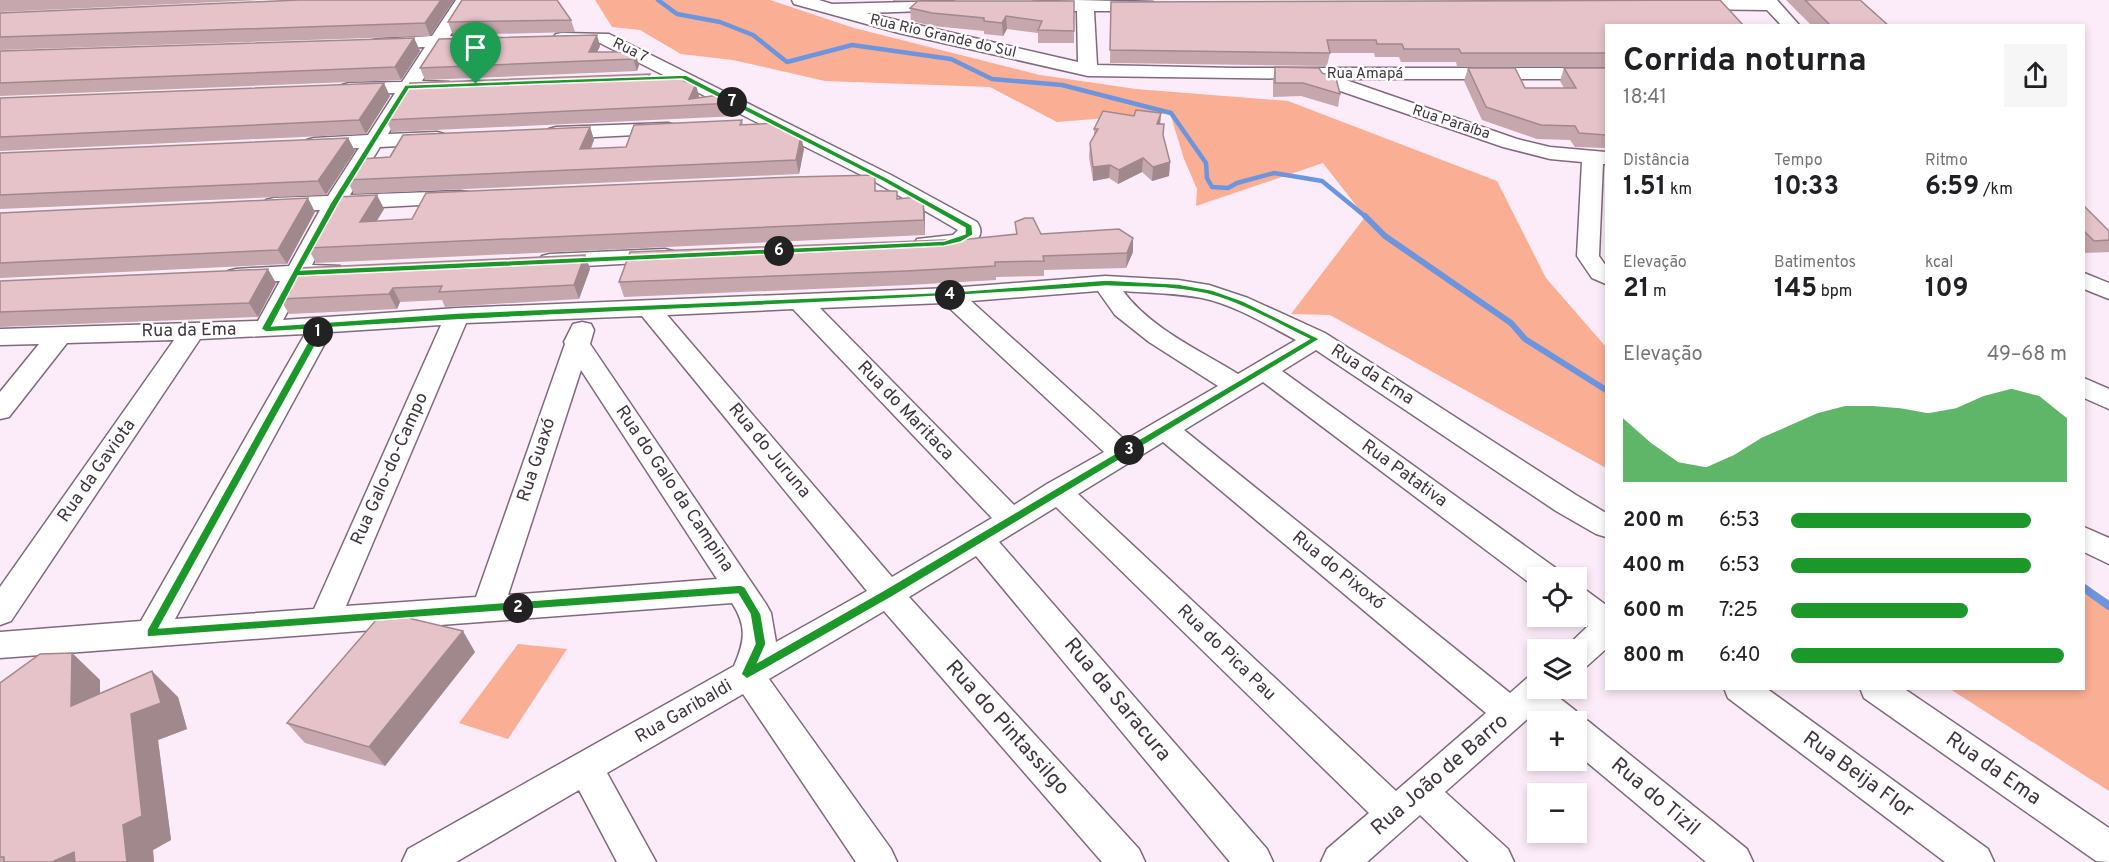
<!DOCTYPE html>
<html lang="pt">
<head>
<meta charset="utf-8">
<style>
	body { margin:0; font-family:Overpass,sans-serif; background:#f6f6f6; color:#202124; height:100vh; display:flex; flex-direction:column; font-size:22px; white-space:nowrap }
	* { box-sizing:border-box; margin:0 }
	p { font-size:20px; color:#757577 }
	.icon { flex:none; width:33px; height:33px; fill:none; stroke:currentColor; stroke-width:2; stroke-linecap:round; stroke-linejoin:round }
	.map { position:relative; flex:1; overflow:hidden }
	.side { position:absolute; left:1605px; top:24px; width:480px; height:666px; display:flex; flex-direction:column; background:#fff; border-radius:0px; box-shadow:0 3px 9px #0003 }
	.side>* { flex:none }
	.controls { position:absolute; left:1527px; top:567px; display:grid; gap:12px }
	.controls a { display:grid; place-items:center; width:60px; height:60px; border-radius:0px; background:#fff; box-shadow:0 3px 9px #0003; font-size:30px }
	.pin { position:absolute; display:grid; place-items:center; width:51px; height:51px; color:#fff; margin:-62px -26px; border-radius:50% 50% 50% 0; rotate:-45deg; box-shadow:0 0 6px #0007 }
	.pin .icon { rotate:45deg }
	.km { position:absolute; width:30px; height:30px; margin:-15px; border-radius:50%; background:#222; color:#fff; font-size:16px; line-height:30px; text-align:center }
	.round { display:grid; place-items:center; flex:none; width:63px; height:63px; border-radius:0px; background:#f6f6f6 }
	.overview { display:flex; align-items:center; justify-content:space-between; height:102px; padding:0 18px }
	h1 { font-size:33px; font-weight:700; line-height:45px }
	.metrics { display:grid; grid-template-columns:repeat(3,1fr); gap:9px; height:102px; padding:6px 18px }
	.metrics div { display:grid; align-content:center }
	.metrics b { font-size:26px; font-weight:700 }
	.metrics small { font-size:16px; font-weight:400 }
	.metrics p { font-size:16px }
	.chart { height:168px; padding:12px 18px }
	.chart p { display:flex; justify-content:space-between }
	.chart svg { width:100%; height:108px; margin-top:6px; fill:#1c9729; opacity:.7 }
	ul { padding:0 18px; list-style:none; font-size:20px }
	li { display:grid; grid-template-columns:96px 72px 1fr; align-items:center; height:45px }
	li i { height:15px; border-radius:8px; background:#1c9729 }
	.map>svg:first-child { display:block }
	.green { fill:#faae93 }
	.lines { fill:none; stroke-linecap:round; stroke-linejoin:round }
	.stream-far2 { stroke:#6c95df; stroke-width:4.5 }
	.stream-far1 { stroke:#6c95df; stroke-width:6 }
	.stream { stroke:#6c95df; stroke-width:8 }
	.minor-casing { stroke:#80697d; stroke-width:3 }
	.minor { fill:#fff; fill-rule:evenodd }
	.wall { fill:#c6a7ad }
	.shaded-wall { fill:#a1888d }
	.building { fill:#e6c2c9; stroke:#a1888d; stroke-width:1.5 }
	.route { fill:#1c9729; stroke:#fff; stroke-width:1.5; fill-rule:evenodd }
	.labels { text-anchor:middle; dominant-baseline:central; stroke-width:5; stroke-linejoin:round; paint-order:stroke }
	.far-street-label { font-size:15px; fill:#40353e; stroke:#fff }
	.street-label { font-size:18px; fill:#40353e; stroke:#fff }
	.near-street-label { font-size:21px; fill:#40353e; stroke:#fff }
</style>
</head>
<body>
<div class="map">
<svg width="2109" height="862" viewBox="0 0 2109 862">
	<rect width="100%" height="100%" fill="#fcecf9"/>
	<g class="green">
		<polygon points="595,0 770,0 854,28 1040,75 1136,89 1288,101 1497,181 1546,278 1606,347 1606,468 1330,315 1291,314 1365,217 1323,163 1196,206 1197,189 1184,159 1170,113 1057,122 990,87 825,81 733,60 681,54 640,30 612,27"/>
		<polygon points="2084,584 2109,600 2109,791 1950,689 2084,688"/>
		<polygon points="518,644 567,649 508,739 459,723"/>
	</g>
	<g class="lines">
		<polyline class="stream-far2" points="658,0 677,14 720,22 753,35 787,62 852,45 951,59 992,79 1062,85 1171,113 1206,163 1207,178 1212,187 1228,188 1237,183 1274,173 1322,181 1366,217"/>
		<polyline class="stream-far1" points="1365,216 1385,236 1511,323 1525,339 1606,390"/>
		<polyline class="stream" points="2084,588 2109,606"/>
		<g class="minor-casing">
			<g id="minor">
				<path d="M456,0H472L450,36H478L481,40L478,44L443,47L422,81L449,82L451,86L449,90L414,93L388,134L437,132L444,134L447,138L444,142L437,144L380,147L350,195L460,191L468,192L471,197L468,202L460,203L342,209L312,265L340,266L344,271L340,276L305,280L283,320L457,308L950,288L1105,276L1178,280L1209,285L1248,298L1325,333L1576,495L1606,513V537L1596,534L1556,511L1316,350L1282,371L1557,569L1561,578H1538V587H1535L1263,382L1184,430L1510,693L1527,678L1538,674V688H1555L1553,693L1576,711L1579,718L1588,721L1747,849L1753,862H1706L1576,753V722H1539L1532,715L1445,792L1508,849L1514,862H1469L1420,815L1367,862H1321L1327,849L1369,813L1056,507L999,542L1267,849L1273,862H1230L976,556L909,597L1139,849L1145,862H1102L884,611L769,679L891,849L897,862H856L743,694L607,773L656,862H617L579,790L456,862H402L408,849L734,666C745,641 747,626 732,603L0,658V632L141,621L305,334L200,339L11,621L0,625V587L174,340L67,343L9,417L0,419V392L39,344L0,345V329L258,321L280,281L236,283L228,281L224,276L228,271L236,269L289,266L320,210L274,212L266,210L263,205L266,200L274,198L328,196L359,148L314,150L307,148L304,144L307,140L314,138L368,135L395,93L349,95L342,93L339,89L342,85L349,83L402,82L425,47L379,49L373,48L370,44L373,40L379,39L432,36ZM1098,291L1115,315L1149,342L1218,386L1125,440L971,301ZM1123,291C1149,293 1176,293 1202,298C1235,305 1267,325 1296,340L1238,374C1199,350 1150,328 1123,291ZM944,303L1104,452L1047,484L1014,505L820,308ZM793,309L992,518L892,577L667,315ZM642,316L867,591L776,642L771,613L766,604L590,344L594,330L591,324L582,322L573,324L564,342L565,344L476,597L346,606L466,323ZM441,325L314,609L175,619L331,332ZM581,370L717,579L508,595ZM1163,442L1486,713L1396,791L1078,494Z"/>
				<polygon points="792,0 819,0 832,4 949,1 955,2 958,6 955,10 866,13 1078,62 1077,11 1038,11 1032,10 1029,6 1032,2 1077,0 1153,2 1156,6 1153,10 1147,11 1094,11 1097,65 1234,68 1606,68 1606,79 1343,79 1517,139 1550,147 1606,152 1606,164 1603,164 1599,256 1606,266 1606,284 1592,278 1577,256 1582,162 1550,159 1503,147 1320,84 1318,79 1088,76 899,33 794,4"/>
				<polygon points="1688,0 1777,0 1800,26 1782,26 1767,10 1683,9 1680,5"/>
				<path d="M562,33L609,34L891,175L977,222C996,250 931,252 917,249L914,244L917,239L953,235L958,230L877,183L600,43L556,42L553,38L556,34Z"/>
				<polygon points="668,123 675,125 678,129 675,133 556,139 549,137 546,133 549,129 556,127"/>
				<polygon points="665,249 673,251 676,256 673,261 550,268 542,266 538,261 542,256 550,254"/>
				<polygon points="2084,273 2109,283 2109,299 2084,289"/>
				<polygon points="2084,378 2109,389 2109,409 2084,398"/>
				<polygon points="2084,527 2109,538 2109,564 2084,552"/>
				<polygon points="1576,588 1587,591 1606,605 1606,649 1587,666 1576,669 1576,650 1563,650 1588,626 1575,616"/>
				<polygon points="1724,688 1766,688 1988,849 1994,862 1945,862 1728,698"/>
				<polygon points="1860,688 1903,688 2109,828 2109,862 2096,861 1864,698"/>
			</g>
		</g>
		<use href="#minor" class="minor"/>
	</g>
	<g class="wall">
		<polygon points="0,0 261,0 0,12"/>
		<polygon points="299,0 454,0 430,36 0,50 0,13"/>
		<polygon points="893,0 933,0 893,1"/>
		<polygon points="1786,0 1860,0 1889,26 1812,26"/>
		<polygon points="1074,1 1074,43 1038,43 1038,33 1007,29 1003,36 984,34 984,31 933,26 911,21 910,8"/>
		<polygon points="1111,2 1606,26 1606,66 1457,66 1456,62 1401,62 1399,57 1375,57 1374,53 1330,53 1327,66 1110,63"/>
		<polygon points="571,20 575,32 453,35 448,22"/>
		<polygon points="414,38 420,51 401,80 0,96 0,51"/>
		<polygon points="600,46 597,52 632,52 639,65 637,71 425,80 420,68"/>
		<polygon points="1275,67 1322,73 1340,94 1338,107 1301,96 1273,97 1273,81"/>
		<polygon points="1468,68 1525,88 1564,88 1560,81 1564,68 1606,68 1606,148 1575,147 1570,140 1537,139 1482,120 1464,81"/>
		<polygon points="679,76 680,78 687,82 699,96 698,98 735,103 738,116 392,132 386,120 651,77"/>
		<polygon points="390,96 366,134 0,151 0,98"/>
		<polygon points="1161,113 1160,124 1170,162 1169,176 1152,181 1142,172 1118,184 1109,178 1093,181 1089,157 1090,143 1094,137 1094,129 1134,116"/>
		<polygon points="742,120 743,125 804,149 799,174 354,194 347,180 390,157 590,127 594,140 591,149 626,147"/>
		<polygon points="348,138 355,151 326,195 0,209 0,153"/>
		<polygon points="877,191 898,199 925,213 925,235 316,263 308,248 377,195 384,209 377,221"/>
		<polygon points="2084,206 2109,231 2109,252 2085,253 2084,251"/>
		<polygon points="315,212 287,264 0,278 0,213"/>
		<polygon points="1015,222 1041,234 1133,238 1133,252 1126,268 1044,270 1044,276 996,277 996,280 908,285 624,297 619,282 969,239 1016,234"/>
		<polygon points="585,255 590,269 579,299 445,307 442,300 400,302 397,309 289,314 280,299"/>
		<polygon points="0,281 276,283 258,317 0,327"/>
		<polygon points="475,652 385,766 305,743 287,723"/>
		<polygon points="72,653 100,680 100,693 178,697 187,729 158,740 171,840 153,850 154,862 0,862 0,683"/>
	</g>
	<g class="shaded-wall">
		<polygon points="441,0 454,0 430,36 425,23"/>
		<polygon points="1006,16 1007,29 1003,36 1002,23"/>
		<polygon points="597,35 600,46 593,61 589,52"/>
		<polygon points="414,38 420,51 401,80 395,67"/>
		<polygon points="636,54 639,65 637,71 633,59"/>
		<polygon points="384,83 390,96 366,134 359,120"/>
		<polygon points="696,84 699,96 695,105 689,99"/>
		<polygon points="1161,113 1160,126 1157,124"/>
		<polygon points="590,127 594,140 584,163 580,149"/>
		<polygon points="801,136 804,149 799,174 796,160"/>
		<polygon points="348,138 355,151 326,195 318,181"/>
		<polygon points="1143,158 1142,172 1118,184 1119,170"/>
		<polygon points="1170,162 1169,176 1152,181 1153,167"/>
		<polygon points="1110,165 1109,178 1093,181 1093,167"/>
		<polygon points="377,195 384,209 367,236 360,222"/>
		<polygon points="308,198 315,212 287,264 278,250"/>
		<polygon points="923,199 925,213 925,235 924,220"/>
		<polygon points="1133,238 1133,252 1126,268 1127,253"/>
		<polygon points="585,255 590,269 579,299 574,285"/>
		<polygon points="268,269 276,283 258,317 249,303"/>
		<polygon points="393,288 400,302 397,309 389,294"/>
		<polygon points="463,631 475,652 385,766 369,747"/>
		<polygon points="72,653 100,680 100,732 71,706"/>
		<polygon points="152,671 178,697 187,729 158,740 171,840 153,850 154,862 127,862 123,825 131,714"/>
		<polygon points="74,852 87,862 52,862"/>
	</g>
	<g class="building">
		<polygon points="299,0 441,0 425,23 0,37 0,13"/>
		<polygon points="462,0 557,0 571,20 448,22"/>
		<polygon points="1720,0 1744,26 1606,26 1606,53 1461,53 1459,49 1404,49 1402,44 1377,44 1376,40 1327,40 1330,53 1110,50 1111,2"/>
		<polygon points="1805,0 1860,0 1889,26 1831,26"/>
		<polygon points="918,1 1074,1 1074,31 1038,30 1042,21 1006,16 1002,23 984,21 984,18 932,13 910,8"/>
		<polygon points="597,35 589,52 632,52 636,54 633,59 420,68 439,39"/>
		<polygon points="414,38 395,67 0,83 0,51"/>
		<polygon points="1275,67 1319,68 1322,73 1336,78 1340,94 1303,83 1275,83"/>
		<polygon points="1468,68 1515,68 1525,88 1576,88 1564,68 1606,68 1606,135 1579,133 1575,126 1541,125 1486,107"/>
		<polygon points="650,74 648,77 679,76 679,78 686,79 684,81 696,84 689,99 719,95 735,103 386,120 410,83"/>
		<polygon points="384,83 359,120 0,137 0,98"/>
		<polygon points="1136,110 1161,113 1157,124 1164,124 1163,135 1170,162 1153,167 1143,158 1119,170 1110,165 1093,167 1090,143 1098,129 1094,129 1103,111 1134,116"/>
		<polygon points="742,120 740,125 776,123 801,136 796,160 347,180 361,159 390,157 403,135 590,127 580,149 626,147 634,125"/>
		<polygon points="348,138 318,181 0,195 0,153"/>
		<polygon points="875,175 875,191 897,191 897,199 919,197 923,199 924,220 308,248 336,197 377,195 360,222 412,219 426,193 793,177"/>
		<polygon points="308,198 278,250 0,263 0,213"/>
		<polygon points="2084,206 2109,231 2109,240 2094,241 2084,231"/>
		<polygon points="1025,218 1033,218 1041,234 1119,229 1133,238 1127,253 1043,256 1044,261 995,262 995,266 906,271 619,282 630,252 969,239 1017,234 1015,222"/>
		<polygon points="585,255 574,285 439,292 442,286 393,288 389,294 280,299 297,268"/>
		<polygon points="268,269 249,303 0,312 0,281"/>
		<polygon points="383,612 463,631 369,747 287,723"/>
		<polygon points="72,653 71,706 152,671 161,703 131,714 142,816 123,825 127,862 75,862 74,852 52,862 4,862 4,857 0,857 0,683 40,654"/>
	</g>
	<path class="route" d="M686,75L887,178L972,225L973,235L961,242L944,246L298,276L272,326L457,313L950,292L1106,280L1178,284L1212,290L1243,301L1320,339L892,597L747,679L741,674L755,644L750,614L738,594L147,637V630L315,329L266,332L261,329L331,202L405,85ZM682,79L882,181L965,228V234L944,241L301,270L339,202L409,89ZM1106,286C1139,288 1175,286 1207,294C1242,303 1276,323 1309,339L884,590L758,662L766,644L761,614L745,587L741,585L159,628L325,328C585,310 846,305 1106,286Z"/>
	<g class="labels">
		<g class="far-street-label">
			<text transform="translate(943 37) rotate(13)">Rua Rio Grande do Sul</text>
			<text transform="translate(630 51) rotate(26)">Rua 7</text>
			<text x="1365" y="74">Rua Amapá</text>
			<text transform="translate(1451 123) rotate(18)">Rua Paraíba</text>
		</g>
		<g class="street-label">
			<text transform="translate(189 331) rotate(-1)">Rua da Ema</text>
			<text transform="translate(1372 375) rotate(33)">Rua da Ema</text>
			<text transform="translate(905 411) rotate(46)">Rua do Maritaca</text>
			<text transform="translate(769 451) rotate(50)">Rua do Juruna</text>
			<text transform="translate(537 460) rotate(-72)">Rua Guaxó</text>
			<text transform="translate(390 469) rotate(-66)">Rua Galo-do-Campo</text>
			<text transform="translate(97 471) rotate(-55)">Rua da Gaviota</text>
			<text transform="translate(1404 474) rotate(36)">Rua Patativa</text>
			<text transform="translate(674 489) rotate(56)">Rua do Galo da Campina</text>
			<text transform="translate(1338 571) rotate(39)">Rua do Pixoxó</text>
			<text transform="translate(1226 653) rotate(44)">Rua do Pica Pau</text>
			<text transform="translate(684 712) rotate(-30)">Rua Garibaldi</text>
		</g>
		<g class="near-street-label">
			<text transform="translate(1117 700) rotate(50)">Rua da Saracura</text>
			<text transform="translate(1007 728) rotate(48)">Rua do Pintassilgo</text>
			<text transform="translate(1993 769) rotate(35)">Rua da Ema</text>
			<text transform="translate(1440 775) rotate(-41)">Rua João de Barro</text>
			<text transform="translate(1858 775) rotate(36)">Rua Beija Flor</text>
			<text transform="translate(1655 797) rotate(40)">Rua do Tizil</text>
		</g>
	</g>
</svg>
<div class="controls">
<a><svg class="icon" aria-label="locate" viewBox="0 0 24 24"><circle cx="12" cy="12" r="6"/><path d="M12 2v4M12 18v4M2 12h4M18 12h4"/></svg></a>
<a><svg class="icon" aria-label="layers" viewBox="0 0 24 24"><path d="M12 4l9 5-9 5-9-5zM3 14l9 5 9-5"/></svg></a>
<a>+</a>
<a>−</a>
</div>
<div class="pin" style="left:476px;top:84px;background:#1e9e55"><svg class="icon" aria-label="arrive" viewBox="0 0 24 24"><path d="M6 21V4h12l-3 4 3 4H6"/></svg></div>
<b class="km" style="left:318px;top:332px">1</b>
<b class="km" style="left:518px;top:608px">2</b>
<b class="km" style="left:1129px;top:450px">3</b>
<b class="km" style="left:950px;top:295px">4</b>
<b class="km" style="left:779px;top:251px">6</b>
<b class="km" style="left:732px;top:102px">7</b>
<section class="side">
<div class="overview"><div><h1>Corrida noturna</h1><p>18:41</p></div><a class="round"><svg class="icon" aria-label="share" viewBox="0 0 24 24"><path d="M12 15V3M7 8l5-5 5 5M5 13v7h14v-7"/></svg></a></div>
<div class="metrics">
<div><p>Distância</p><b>1.51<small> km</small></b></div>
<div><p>Tempo</p><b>10:33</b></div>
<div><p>Ritmo</p><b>6:59<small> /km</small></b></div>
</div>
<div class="metrics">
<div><p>Elevação</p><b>21<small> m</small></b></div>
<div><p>Batimentos</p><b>145<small> bpm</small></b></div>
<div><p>kcal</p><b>109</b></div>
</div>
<div class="chart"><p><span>Elevação</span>49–68 m</p>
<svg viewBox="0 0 160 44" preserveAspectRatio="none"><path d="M0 44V18L10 28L20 36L30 38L40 33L50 26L60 21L70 16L80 13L90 13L100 14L110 16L120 14L130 9L140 6L150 9L160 18V44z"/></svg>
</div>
<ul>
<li><b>200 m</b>6:53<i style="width:87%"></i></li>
<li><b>400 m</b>6:53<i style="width:87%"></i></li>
<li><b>600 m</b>7:25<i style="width:64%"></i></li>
<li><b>800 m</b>6:40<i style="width:99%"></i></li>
</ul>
</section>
</div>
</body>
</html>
